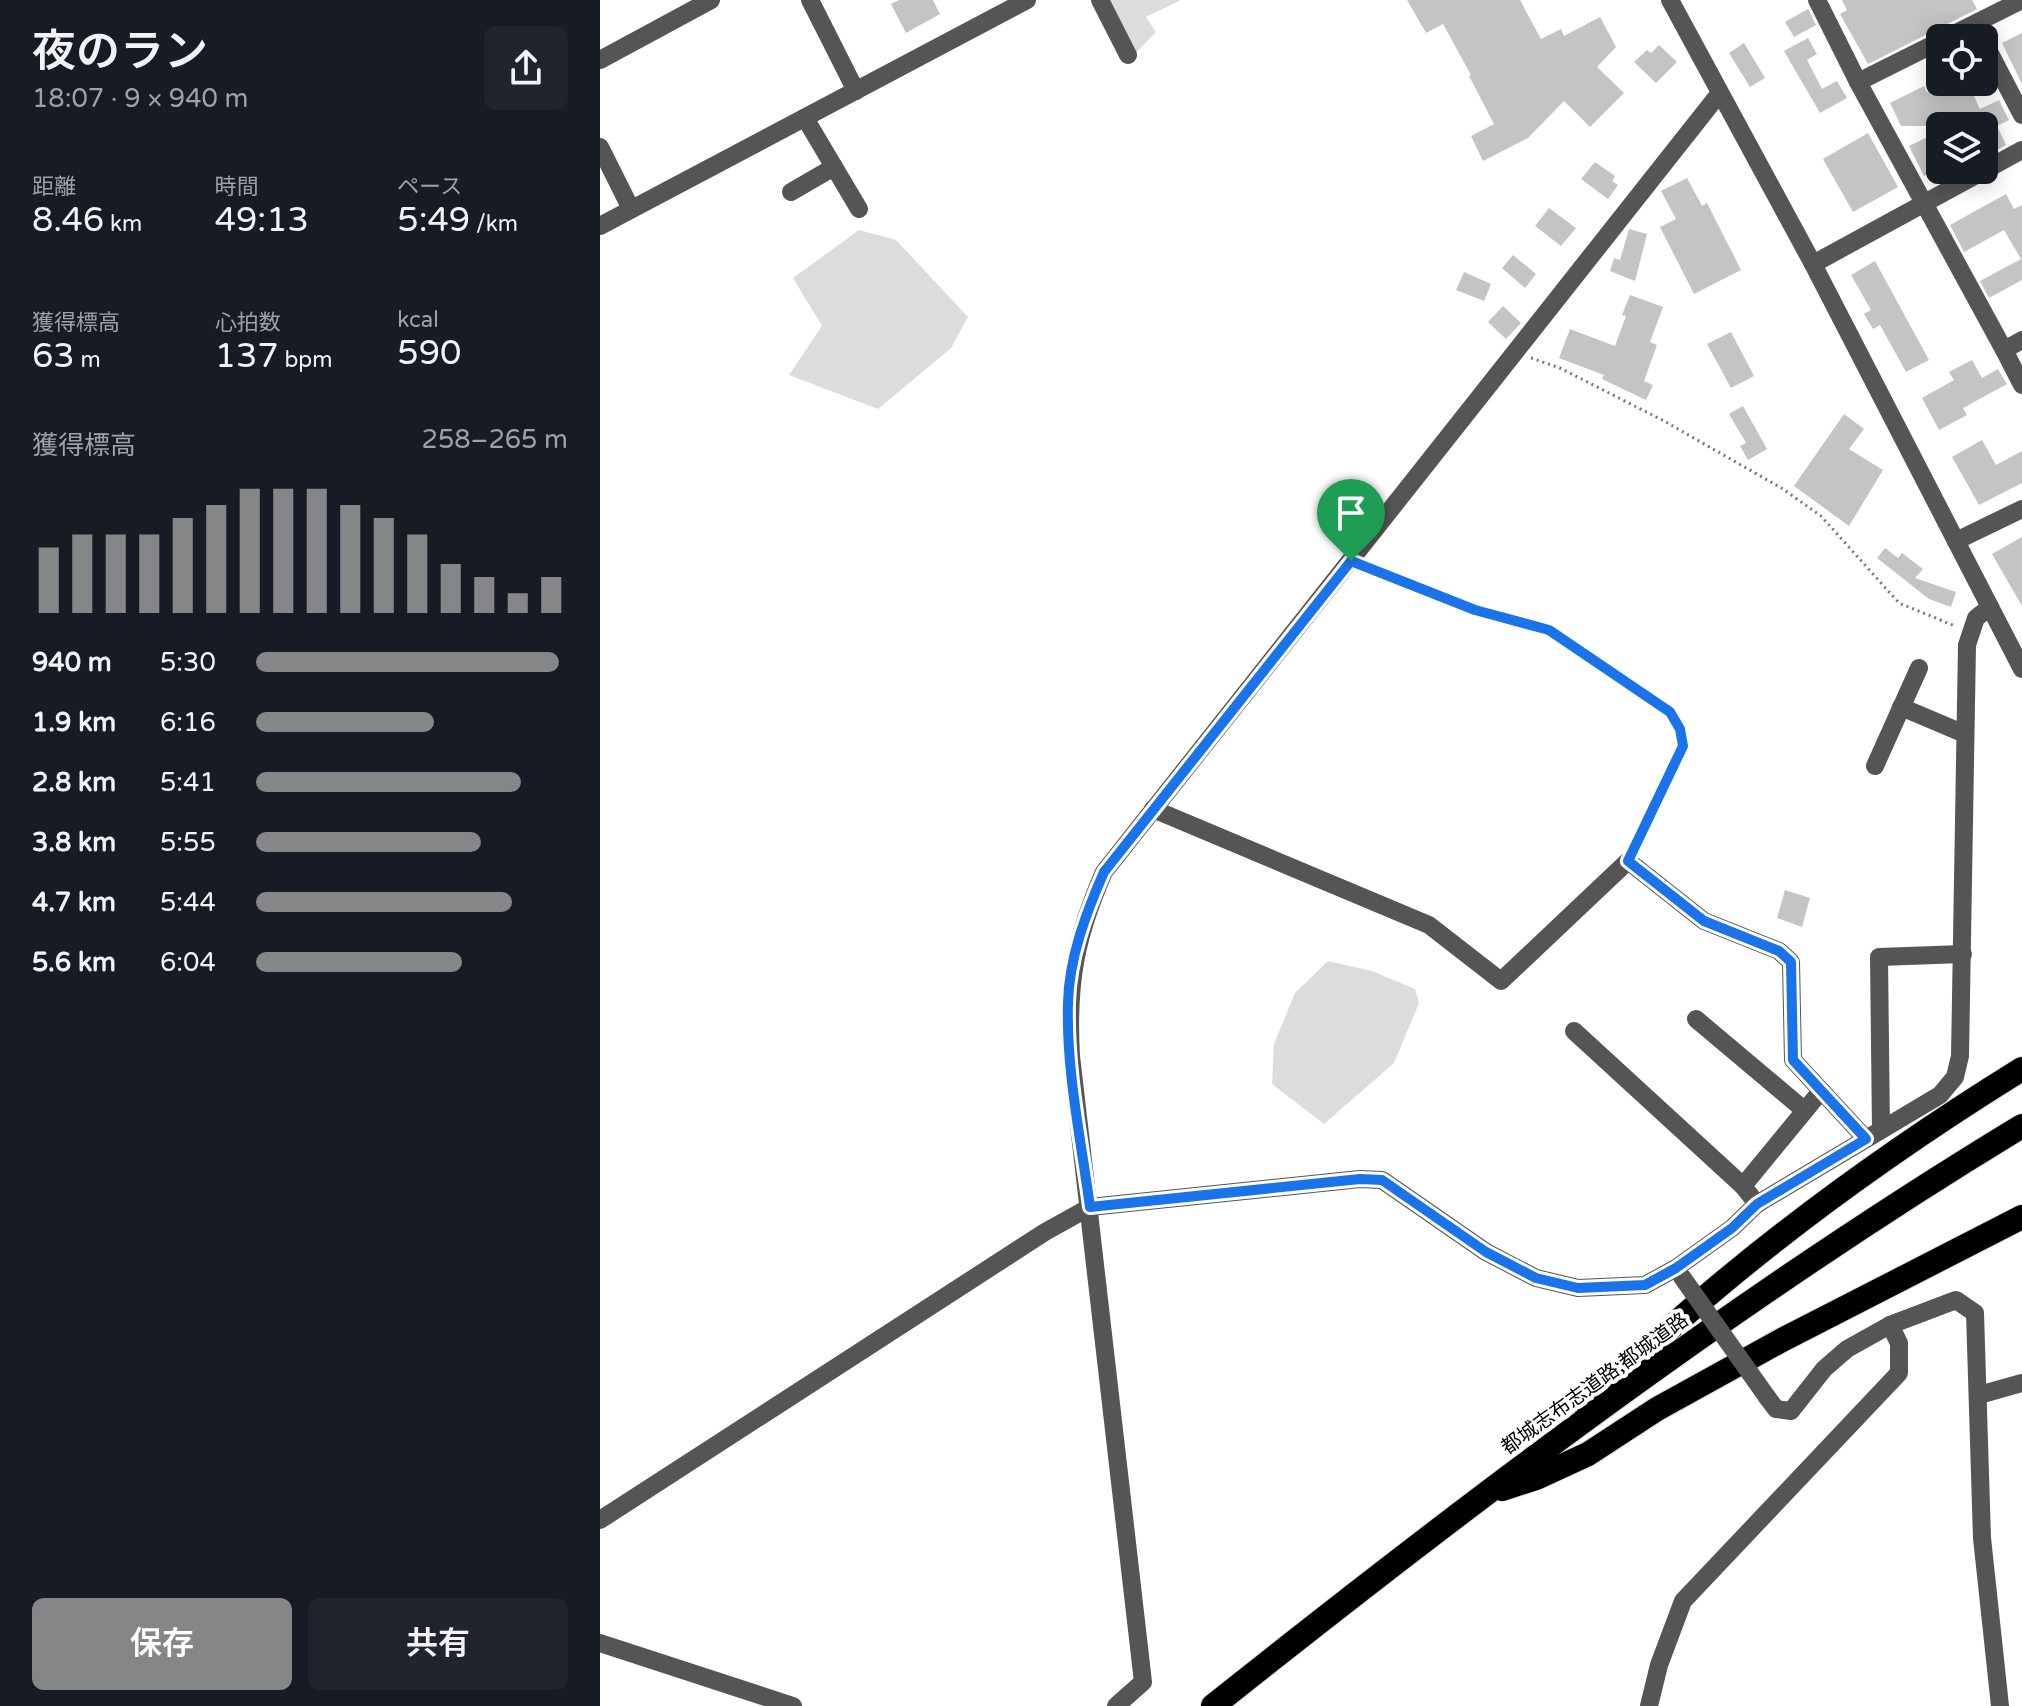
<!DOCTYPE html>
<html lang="ja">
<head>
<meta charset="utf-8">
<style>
	body { margin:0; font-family:"Varela Round","Noto Sans JP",sans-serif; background:#20242c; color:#f1f3f6; height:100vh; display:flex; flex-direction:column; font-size:30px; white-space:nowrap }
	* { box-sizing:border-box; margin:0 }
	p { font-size:26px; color:#9ea1a6 }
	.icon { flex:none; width:44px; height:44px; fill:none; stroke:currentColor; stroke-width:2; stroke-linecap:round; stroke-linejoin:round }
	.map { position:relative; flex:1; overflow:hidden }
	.panel { display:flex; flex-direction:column; background:#171b24; width:600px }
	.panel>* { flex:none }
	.tools { position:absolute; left:1326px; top:24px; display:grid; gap:16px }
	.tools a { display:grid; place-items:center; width:72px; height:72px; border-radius:12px; background:#171b24; box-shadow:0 4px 20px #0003; font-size:40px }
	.pin { position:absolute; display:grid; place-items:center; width:68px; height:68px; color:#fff; margin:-82px -34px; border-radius:50% 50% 50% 0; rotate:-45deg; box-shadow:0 0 8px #0007 }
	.pin .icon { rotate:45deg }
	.round { display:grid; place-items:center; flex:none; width:84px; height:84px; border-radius:12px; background:#20242c }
	.summary { display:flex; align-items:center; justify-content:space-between; height:136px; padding:0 32px }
	h1 { font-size:44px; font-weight:600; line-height:60px }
	.stats { display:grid; grid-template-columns:repeat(3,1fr); gap:12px; height:136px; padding:8px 32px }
	.stats div { display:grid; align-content:center }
	.stats b { font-size:34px; font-weight:600 }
	.stats small { font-size:22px; font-weight:400 }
	.stats p { font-size:22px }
	.chart { height:224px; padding:16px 32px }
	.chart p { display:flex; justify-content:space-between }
	.chart svg { width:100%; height:144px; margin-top:8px; stroke:#858687; stroke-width:6 }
	.button { display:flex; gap:16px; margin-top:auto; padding:16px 32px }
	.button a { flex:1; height:92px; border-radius:12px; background:#858687; color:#fff; font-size:32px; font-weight:600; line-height:92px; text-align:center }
	.button a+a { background:#20242c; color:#f1f3f6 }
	ul { padding:0 32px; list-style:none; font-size:26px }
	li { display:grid; grid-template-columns:128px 96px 1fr; align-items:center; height:60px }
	li i { height:20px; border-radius:10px; background:#858687 }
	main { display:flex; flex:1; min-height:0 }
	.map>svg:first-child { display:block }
	.green { fill:#dcdcdc }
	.building { fill:#c4c4c4 }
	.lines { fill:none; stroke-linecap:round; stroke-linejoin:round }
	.highway-casing { stroke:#dbdbdb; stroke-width:26 }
	.path { stroke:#777; stroke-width:3; stroke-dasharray:2 4; stroke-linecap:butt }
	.minor { stroke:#555; stroke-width:18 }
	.highway { stroke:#000; stroke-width:24 }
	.minor-bridge { stroke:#555; stroke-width:18 }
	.route-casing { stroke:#fff; stroke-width:16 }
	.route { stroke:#1a73e8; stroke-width:10 }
	.labels { text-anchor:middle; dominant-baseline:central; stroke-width:8; stroke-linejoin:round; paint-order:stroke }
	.street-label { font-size:20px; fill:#000; stroke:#fff }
</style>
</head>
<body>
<main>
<section class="panel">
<div class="summary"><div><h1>夜のラン</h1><p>18:07 · 9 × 940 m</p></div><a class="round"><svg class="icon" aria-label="share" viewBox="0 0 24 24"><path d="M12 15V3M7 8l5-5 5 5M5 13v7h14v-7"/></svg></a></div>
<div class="stats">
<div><p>距離</p><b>8.46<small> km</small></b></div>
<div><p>時間</p><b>49:13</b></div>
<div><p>ペース</p><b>5:49<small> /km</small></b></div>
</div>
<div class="stats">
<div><p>獲得標高</p><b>63<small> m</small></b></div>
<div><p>心拍数</p><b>137<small> bpm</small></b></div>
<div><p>kcal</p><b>590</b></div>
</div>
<div class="chart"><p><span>獲得標高</span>258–265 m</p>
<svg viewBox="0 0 160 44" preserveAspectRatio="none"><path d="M5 44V24M15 44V20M25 44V20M35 44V20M45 44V15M55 44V11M65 44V6M75 44V6M85 44V6M95 44V11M105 44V15M115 44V20M125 44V29M135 44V33M145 44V38M155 44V33"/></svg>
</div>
<ul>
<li><b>940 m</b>5:30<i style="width:97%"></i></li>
<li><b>1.9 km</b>6:16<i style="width:57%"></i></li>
<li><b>2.8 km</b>5:41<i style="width:85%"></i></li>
<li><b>3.8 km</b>5:55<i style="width:72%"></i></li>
<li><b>4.7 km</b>5:44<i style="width:82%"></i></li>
<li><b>5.6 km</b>6:04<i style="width:66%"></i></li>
</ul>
<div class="button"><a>保存</a><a>共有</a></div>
</section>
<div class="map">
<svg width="1422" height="1706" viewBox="0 0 1422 1706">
	<rect width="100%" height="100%" fill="#fff"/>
	<g class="green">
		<polygon points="507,0 581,0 546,17 556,32 534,55"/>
		<polygon points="259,230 296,240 368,317 351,348 278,409 189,375 222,326 193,278"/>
		<polygon points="728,961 772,971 815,989 819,1003 794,1063 724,1124 672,1084 674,1044 695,993"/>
	</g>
	<g class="building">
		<polygon points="299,0 333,0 340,14 306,33 291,4"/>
		<polygon points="807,0 920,0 941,39 961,29 964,36 1000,17 1016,47 997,67 1024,93 990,127 964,101 928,138 883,161 871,136 894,124 869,76 871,75 843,24 826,33"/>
		<polygon points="1242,0 1372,0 1377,9 1268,64 1240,14 1247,10"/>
		<polygon points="1208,9 1216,25 1194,37 1185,22"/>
		<polygon points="1422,33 1422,84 1402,43"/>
		<polygon points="1208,38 1217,54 1207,60 1222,89 1237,81 1247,98 1220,113 1184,51"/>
		<polygon points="1144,43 1165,78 1150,87 1129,53"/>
		<polygon points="1059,45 1077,62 1056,83 1034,62 1047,50 1051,53"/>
		<polygon points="1346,82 1367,82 1380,109 1399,100 1409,120 1397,126 1406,145 1395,151 1384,126 1301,126 1290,103 1324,86 1327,92"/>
		<polygon points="1340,131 1340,169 1324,176 1309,146"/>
		<polygon points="1268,133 1298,187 1253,212 1223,159"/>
		<polygon points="995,162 1015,176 1012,181 1018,185 1008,199 981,179"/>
		<polygon points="1087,178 1102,206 1107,203 1141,270 1094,294 1060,227 1076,219 1061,191"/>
		<polygon points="1406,194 1414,209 1422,205 1422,280 1389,298 1380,281 1421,259 1404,230 1364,252 1350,225"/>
		<polygon points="949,208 976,228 961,246 935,226"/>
		<polygon points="1029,229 1047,234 1035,281 1010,271 1014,258 1020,260"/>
		<polygon points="913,255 936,274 925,288 902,268"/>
		<polygon points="1275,261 1329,360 1306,372 1280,325 1273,329 1264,314 1271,310 1251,275"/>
		<polygon points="864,272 891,284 884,301 856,290"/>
		<polygon points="1030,295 1063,307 1050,342 1057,345 1044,381 1053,385 1046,400 1002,379 1004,375 959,358 970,329 1015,346 1026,316 1022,315"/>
		<polygon points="903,306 921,323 906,339 888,322"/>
		<polygon points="1131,332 1154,376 1131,388 1107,344"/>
		<polygon points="1372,360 1382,378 1398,369 1407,384 1363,408 1367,415 1339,430 1322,398 1354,380 1349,372"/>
		<polygon points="1143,406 1167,449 1148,460 1140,446 1146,443 1129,414"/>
		<polygon points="1244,414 1264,429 1249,449 1283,470 1249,526 1194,486"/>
		<polygon points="1382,440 1396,465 1422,451 1422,483 1379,505 1352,457"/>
		<polygon points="1422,537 1422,606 1392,554"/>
		<polygon points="1285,548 1298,558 1302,553 1323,569 1315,578 1356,592 1351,607 1329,599 1277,558"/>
		<polygon points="1185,890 1210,898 1202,927 1177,918"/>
	</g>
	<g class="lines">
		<g class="highway-casing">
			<g id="highway">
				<path d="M985,1405C1030,1365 1074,1323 1121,1284C1216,1205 1317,1134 1422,1069"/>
				<polyline points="902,1489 936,1478 988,1454 1057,1409 1182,1340 1422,1217"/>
				<path d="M613,1706C873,1499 1138,1298 1422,1126"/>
			</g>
		</g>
		<g class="path">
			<polyline points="931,358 960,368 1064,421 1183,489 1221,516 1299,603 1355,626"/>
			<polyline points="766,567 875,610 949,630 1070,712 1080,729 1083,746 1034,847"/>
		</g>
		<g class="minor">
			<polyline points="210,0 256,91"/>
			<polyline points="500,0 528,55"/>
			<polyline points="1070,0 1213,264 1422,669"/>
			<polyline points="1217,0 1258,82 1404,350 1422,340"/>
			<polyline points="1346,38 1422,0"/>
			<polyline points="1384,42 1422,115"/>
			<polyline points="0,60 111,0"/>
			<polyline points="1258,82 1340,41"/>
			<polyline points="205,118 259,209"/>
			<polyline points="0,147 31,209"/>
			<polyline points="191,192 234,167"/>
			<polyline points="0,226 427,0"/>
			<polyline points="1213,264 1422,150"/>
			<polyline points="1404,350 1422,385"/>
			<polyline points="1356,541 1422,509"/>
			<polyline points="1301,707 1365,734"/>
			<polyline points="1275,766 1319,668"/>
			<polyline points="553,809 829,925 901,981 1028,861 1104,921 1179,951 1191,962 1193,1060 1266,1139"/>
			<polyline points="1096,1019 1204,1110"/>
			<polyline points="974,1031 1143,1186"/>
			<polyline points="1281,1130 1279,957 1363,954"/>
			<polyline points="1157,1204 1340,1095 1355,1077 1360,1056 1367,645 1376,618 1390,607"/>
			<polyline points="1379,1395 1422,1383"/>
			<polyline points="1167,1397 1176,1409 1191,1411 1224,1369 1247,1349 1290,1325"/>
			<polyline points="0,1520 445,1232 490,1207 760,1179 782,1180 886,1252 936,1278 978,1288 1045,1285 1076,1268 1132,1228 1157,1204 1143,1186 1221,1091"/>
			<polyline points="0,1643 193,1706"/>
			<path d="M516,1706L543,1682L471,1056C467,984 475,938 504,872L1119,94"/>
			<polyline points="1049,1706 1059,1665 1083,1601 1299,1373 1299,1343 1290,1325 1356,1300 1375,1313 1382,1538 1400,1706"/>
		</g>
		<use href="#highway" class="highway"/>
		<polyline class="minor-bridge" points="1082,1277 1167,1397"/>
	</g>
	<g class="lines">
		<g class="route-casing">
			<path id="route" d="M751,561L875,610L949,630L1070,712L1080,729L1083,746L1028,861L1104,921L1179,951L1191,962L1193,1060L1266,1139L1157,1204L1132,1228L1076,1268L1045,1285L978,1288L936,1278L886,1252L782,1180L760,1179L490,1207C481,1140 466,1070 468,1003C469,958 486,913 504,872Z"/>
		</g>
		<use href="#route" class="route"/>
	</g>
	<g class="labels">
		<g class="street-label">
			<text transform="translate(995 1384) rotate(-36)">都城志布志道路;都城道路</text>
		</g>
	</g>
</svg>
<div class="tools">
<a><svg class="icon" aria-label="locate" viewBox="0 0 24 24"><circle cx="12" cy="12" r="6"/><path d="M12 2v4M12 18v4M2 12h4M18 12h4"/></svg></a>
<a><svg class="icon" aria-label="layers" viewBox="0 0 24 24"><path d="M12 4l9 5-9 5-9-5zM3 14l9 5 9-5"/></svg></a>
</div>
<div class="pin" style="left:751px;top:561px;background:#1e9e55"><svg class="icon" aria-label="arrive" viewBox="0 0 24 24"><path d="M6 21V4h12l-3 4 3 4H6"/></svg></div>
</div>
</main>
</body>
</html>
